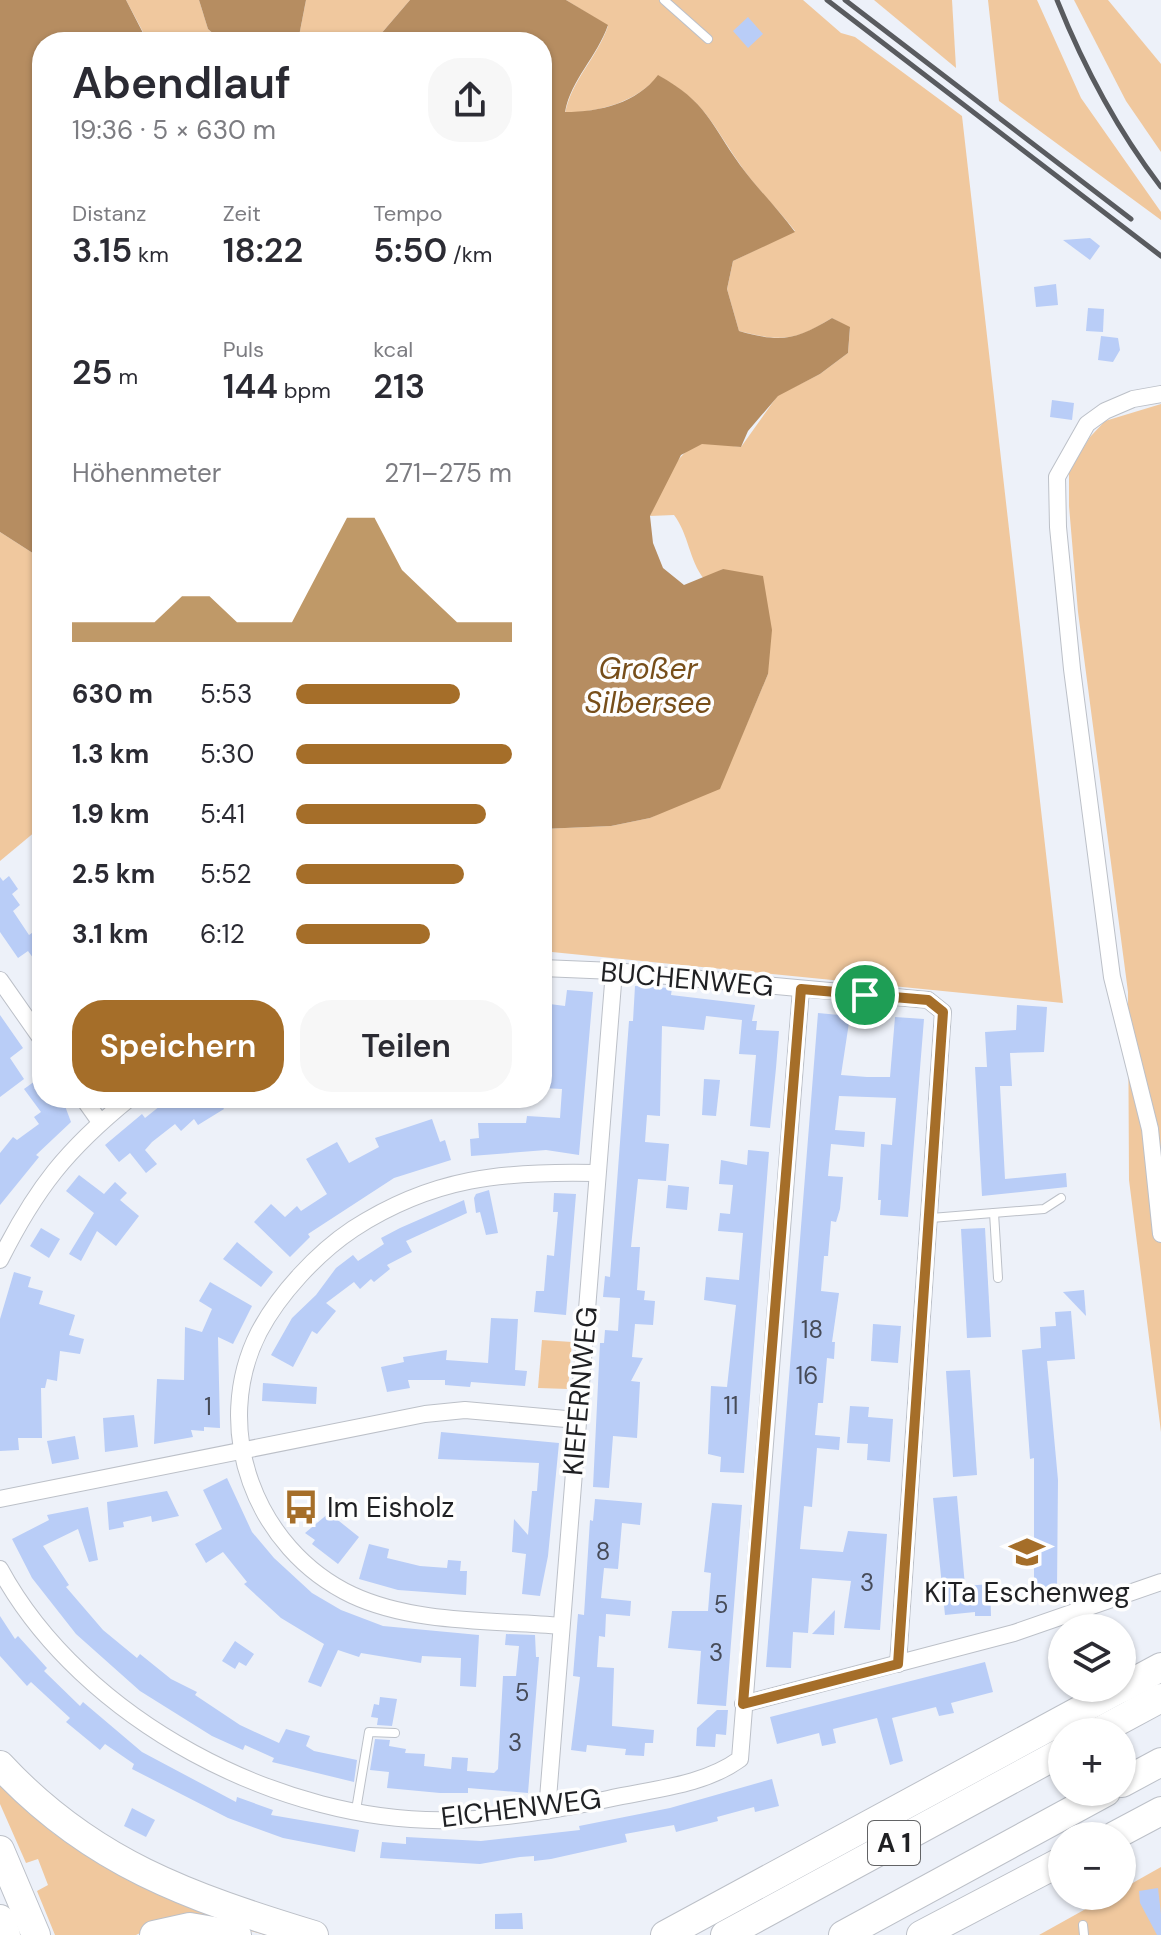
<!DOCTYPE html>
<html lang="de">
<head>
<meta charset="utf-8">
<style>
	body { margin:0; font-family:"DM Sans",sans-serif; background:#f7f7f7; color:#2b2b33; height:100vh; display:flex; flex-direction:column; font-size:30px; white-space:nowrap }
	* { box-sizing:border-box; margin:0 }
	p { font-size:26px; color:#7c7c81 }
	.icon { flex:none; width:44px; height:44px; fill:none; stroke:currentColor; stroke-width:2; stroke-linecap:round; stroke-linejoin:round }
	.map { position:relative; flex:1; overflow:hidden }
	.panel { position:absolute; left:32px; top:32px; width:520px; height:1076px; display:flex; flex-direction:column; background:#fff; border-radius:32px; box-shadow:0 2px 6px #0004 }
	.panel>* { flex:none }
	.tools { position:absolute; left:1048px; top:1614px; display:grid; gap:16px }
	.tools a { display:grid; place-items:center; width:88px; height:88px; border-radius:50%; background:#fff; box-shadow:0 2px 6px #0004; font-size:40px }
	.pin { position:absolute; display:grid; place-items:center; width:68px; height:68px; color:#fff; margin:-34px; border:4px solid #fff; border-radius:50%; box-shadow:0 2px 8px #0007 }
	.round { display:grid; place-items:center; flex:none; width:84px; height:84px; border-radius:32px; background:#f7f7f7 }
	.overview { display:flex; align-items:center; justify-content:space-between; height:136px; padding:0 40px }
	h1 { font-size:44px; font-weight:600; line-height:60px }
	.metrics { display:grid; grid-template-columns:repeat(3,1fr); gap:12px; height:136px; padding:8px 40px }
	.metrics div { display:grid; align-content:center }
	.metrics b { font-size:34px; font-weight:600 }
	.metrics small { font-size:22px; font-weight:400 }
	.metrics p { font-size:22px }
	.chart { height:224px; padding:16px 40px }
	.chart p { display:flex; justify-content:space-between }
	.chart svg { width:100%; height:144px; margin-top:8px; fill:#a56e29; opacity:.7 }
	.action { display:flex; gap:16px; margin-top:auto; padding:16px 40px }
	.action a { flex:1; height:92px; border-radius:32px; background:#a56e29; color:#fff; font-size:32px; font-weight:600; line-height:92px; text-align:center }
	.action a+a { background:#f7f7f7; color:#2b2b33 }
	ul { padding:0 40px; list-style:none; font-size:26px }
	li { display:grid; grid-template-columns:128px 96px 1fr; align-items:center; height:60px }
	li i { height:20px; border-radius:10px; background:#a56e29 }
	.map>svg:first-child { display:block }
	.green { fill:#f0c89e }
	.water { fill:#b68d61 }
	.building { fill:#b9cdf7 }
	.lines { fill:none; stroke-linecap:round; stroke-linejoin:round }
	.lane-casing { stroke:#bcc0c8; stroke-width:10 }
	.street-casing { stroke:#bcc0c8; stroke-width:18 }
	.highway-casing { stroke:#bcc0c8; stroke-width:30 }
	.lane { stroke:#fff; stroke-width:8 }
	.street { stroke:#fff; stroke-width:16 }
	.highway { stroke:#fff; stroke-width:28 }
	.rail { stroke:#595b5f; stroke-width:5 }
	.route-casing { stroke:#fff; stroke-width:16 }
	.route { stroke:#a56e29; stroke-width:10 }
	.labels { text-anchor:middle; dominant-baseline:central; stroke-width:7; stroke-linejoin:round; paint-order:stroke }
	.number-label { font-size:24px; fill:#464b58 }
	.shield { fill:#fefefe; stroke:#626365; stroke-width:2 }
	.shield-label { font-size:26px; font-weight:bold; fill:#1f2023 }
	.street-label { font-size:28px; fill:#1f2023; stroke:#fefefe }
	.poi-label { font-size:28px; fill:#1f2023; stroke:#fefefe; text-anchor:start }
	.water-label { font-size:30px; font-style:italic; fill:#774e1a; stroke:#fefefe }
</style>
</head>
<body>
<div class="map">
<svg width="1161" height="1935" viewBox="0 0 1161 1935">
	<rect width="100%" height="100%" fill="#edf1f9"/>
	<g class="green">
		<polygon points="126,0 199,0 208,29 223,42 142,42 143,32"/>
		<polygon points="306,0 410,0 374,42 291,42 299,36"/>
		<path d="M566,0H803L841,33L855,37L962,116L1063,1003L542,951V829L611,826L650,818L674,806L739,742L768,674L723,569L704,579C689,560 689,535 674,515L650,516C660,493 674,450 701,444C712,441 729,446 741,447L778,395L820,374L848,353L850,328L832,318C795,341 782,342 739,331L727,289L733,261L795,231C777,208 755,187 739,163C711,122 704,101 659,76C633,103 603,111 565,113C572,79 597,58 608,26Z"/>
		<polygon points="874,0 952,0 956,68"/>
		<polygon points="988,0 1037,0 1081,98 1161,212 1161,220 999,101"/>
		<polygon points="1074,0 1108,0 1161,64 1161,152 1126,101"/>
		<polygon points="1161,404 1161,1432 1129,1180 1128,992 1078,612 1069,506 1069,471 1090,437 1105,421"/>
		<polygon points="0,532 42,559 42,826 0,861"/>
		<polygon points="542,1340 572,1342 568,1389 538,1388"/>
		<polygon points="0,1784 53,1833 102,1865 288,1935 265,1935 221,1923 155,1926 136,1935 55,1935 37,1891 48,1885 38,1859 26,1863 0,1804"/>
		<polygon points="1161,1867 1161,1935 1039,1935 1109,1896 1122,1896 1122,1889"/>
	</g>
	<g class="water">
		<polygon points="0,0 126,0 143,33 142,42 42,42 42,559 0,532"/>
		<polygon points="199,0 306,0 299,36 291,42 223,42 208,29"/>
		<path d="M410,0H566L608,25C597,57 571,79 565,112C600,112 637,103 658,75C707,102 710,123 740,165C757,188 778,209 795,232L733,261L727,289L739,331C781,343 796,340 832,318L850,327L848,353L820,374L778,396L748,431L741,447L702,444L681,455L650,516L653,543L663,568L684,585L723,569L763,576L772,630L768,674L720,789L650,818L611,826L542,829V42H374Z"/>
	</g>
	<g class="building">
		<polygon points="748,17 763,34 748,48 733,31"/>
		<polygon points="1090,238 1100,246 1090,260 1063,240"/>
		<polygon points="1056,284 1058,305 1036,307 1034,287"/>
		<polygon points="1088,308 1104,309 1103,332 1086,331"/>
		<polygon points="1101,336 1118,338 1120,350 1113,362 1098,360"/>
		<polygon points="1052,400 1074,403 1072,420 1050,417"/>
		<polygon points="9,876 18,889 12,894 20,905 13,911 29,935 42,926 42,970 28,951 18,958 0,932 0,877 3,881"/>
		<polygon points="635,986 672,988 671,995 755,1005 752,1021 757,1021 756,1030 779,1031 776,1068 770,1128 750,1126 756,1055 739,1054 742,1020 706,1016 704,1030 662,1026 660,1116 647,1115 645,1142 669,1144 666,1181 638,1179 631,1247 640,1247 637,1290 645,1291 644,1300 655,1301 653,1325 635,1324 632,1357 643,1358 631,1381 640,1382 637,1438 613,1436 609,1488 593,1487 600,1343 604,1343 605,1330 618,1331 620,1298 603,1297 605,1276 610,1277 629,1021 633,1021"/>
		<polygon points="567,990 593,992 579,1155 546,1150 471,1156 470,1139 479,1138 478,1123 526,1123 527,1116 560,1118 562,1089 542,1088 542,1003 565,1006"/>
		<polygon points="1017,1005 1047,1007 1044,1052 1010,1053 1012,1086 1000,1086 1005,1179 1066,1173 1067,1187 982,1196 975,1067 987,1067 985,1032 1016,1030"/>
		<polygon points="818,1013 850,1016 841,1075 867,1077 890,1077 895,1017 924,1019 908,1217 880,1215 881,1200 878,1200 881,1144 892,1145 896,1098 839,1096 835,1130 865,1132 864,1147 831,1144 828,1176 843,1177 840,1209 836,1222 831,1221 828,1256 824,1256 821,1291 839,1293 832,1342 835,1342 834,1359 827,1358 823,1403 818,1403 815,1435 840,1437 839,1450 817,1448 812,1507 804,1506 800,1549 843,1552 848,1531 887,1534 880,1630 844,1628 851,1581 812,1578 808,1633 793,1632 791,1668 766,1667"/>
		<polygon points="0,1015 23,1048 10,1058 24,1079 0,1097"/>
		<polygon points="42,1076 42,1098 62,1098 71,1122 36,1155 39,1157 0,1205 0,1153 13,1137 17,1140 39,1124 34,1117 41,1112 24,1089"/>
		<polygon points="704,1079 720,1080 716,1116 702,1115"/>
		<polygon points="170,1098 174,1105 186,1098 217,1098 224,1109 198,1125 194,1119 181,1131 175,1124 152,1142 145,1150 157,1164 146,1173 130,1153 119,1162 105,1145 142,1114 145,1118"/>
		<polygon points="432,1119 440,1142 445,1140 451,1160 394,1178 308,1234 310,1237 290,1257 254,1222 271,1204 285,1217 297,1206 301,1211 327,1194 306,1159 337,1142 349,1163 379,1147 375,1138"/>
		<polygon points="748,1150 769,1152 744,1473 720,1472 721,1457 708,1454 711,1386 727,1387 736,1305 704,1300 706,1277 739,1280 743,1233 718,1231 720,1213 730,1214 733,1185 719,1184 721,1160 747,1165"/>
		<polygon points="79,1175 104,1194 115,1182 127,1193 120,1200 139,1216 116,1246 97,1231 81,1261 69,1254 94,1213 66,1191"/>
		<polygon points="668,1185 689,1187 687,1210 666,1208"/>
		<polygon points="489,1190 498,1233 486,1235 480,1212 476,1213 474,1198 476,1194"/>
		<polygon points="554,1193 576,1194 566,1315 534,1312 536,1291 544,1291 547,1255 554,1256 558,1212 553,1212"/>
		<polygon points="464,1200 467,1213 406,1241 412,1252 387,1265 390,1269 374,1282 371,1279 360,1289 354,1282 326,1303 336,1311 317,1334 312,1331 293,1367 271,1355 292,1318 316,1295 336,1268 353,1255 358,1261 384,1244 381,1238 400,1228"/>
		<polygon points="41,1228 60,1239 49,1258 30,1246"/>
		<polygon points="985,1228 991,1337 967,1338 961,1229"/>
		<polygon points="237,1242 273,1272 261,1287 223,1259"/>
		<polygon points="14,1272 31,1277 28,1287 43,1291 39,1304 75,1315 69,1335 84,1339 80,1354 60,1351 57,1381 47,1379 45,1388 41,1388 42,1438 18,1438 19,1450 0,1451 0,1319"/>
		<polygon points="210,1282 252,1306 233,1344 218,1337 220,1428 204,1427 204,1431 191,1430 193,1437 154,1444 157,1379 184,1380 185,1327 202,1332 212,1309 199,1301"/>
		<polygon points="1084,1290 1086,1316 1063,1292"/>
		<polygon points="1071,1311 1075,1359 1047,1361 1058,1480 1057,1589 1034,1589 1034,1458 1030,1459 1022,1350 1041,1348 1040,1327 1056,1326 1055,1312"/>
		<polygon points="491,1318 518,1319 515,1370 527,1371 525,1386 471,1382 470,1387 445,1385 445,1380 408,1380 410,1388 387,1392 381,1367 404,1362 403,1357 447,1350 446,1360 488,1363"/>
		<polygon points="873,1324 901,1326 898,1363 871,1361"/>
		<polygon points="970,1370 977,1475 953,1477 946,1371"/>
		<polygon points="263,1383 317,1387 316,1404 262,1401"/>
		<polygon points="850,1406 869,1407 868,1417 893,1419 890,1462 867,1460 868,1444 847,1443"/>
		<polygon points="134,1415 138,1447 105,1452 103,1418"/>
		<polygon points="441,1432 559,1443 548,1556 540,1596 522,1594 526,1554 512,1552 514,1519 528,1535 532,1491 537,1491 539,1463 438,1459"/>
		<polygon points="75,1436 79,1459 52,1464 47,1441"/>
		<polygon points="227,1478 252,1532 274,1558 312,1593 341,1610 383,1626 479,1635 476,1687 460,1686 461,1658 422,1656 421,1663 361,1653 359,1657 338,1650 321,1687 308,1682 324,1644 281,1618 244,1584 247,1582 223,1552 206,1563 195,1544 222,1529 203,1490"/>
		<polygon points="167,1491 179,1516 152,1522 151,1516 123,1522 124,1527 109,1530 107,1502"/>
		<polygon points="957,1496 965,1586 990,1584 991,1616 975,1616 975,1612 945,1615 933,1498"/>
		<polygon points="595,1499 642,1503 640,1525 622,1523 618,1569 604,1568 601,1598 631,1601 630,1616 606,1614 605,1637 599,1636 597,1667 614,1668 612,1726 654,1730 653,1743 645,1743 644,1756 625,1755 626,1749 587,1745 586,1752 571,1750 580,1677 573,1676 578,1614 584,1615 590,1520 593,1521"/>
		<polygon points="712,1503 742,1505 726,1706 697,1704 701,1651 668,1648 672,1611 708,1611 711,1573 704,1572"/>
		<polygon points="88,1507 98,1560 89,1562 78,1529 43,1546 69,1585 66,1587 103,1630 137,1658 140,1654 171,1679 197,1692 195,1695 240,1725 279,1743 286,1729 310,1736 306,1746 314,1751 357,1760 354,1782 272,1762 274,1758 245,1745 243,1750 212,1736 140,1691 76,1634 32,1578 12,1539 49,1520 47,1515"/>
		<polygon points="329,1513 359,1537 338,1564 312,1544 315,1540 305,1533"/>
		<polygon points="369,1544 389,1549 387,1558 420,1566 447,1568 448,1560 461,1561 460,1571 467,1571 466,1595 398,1590 359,1579"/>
		<polygon points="835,1610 834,1635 812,1634"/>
		<polygon points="0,1616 15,1639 18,1636 47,1668 44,1671 80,1706 83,1702 142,1752 236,1802 237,1797 273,1810 271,1815 359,1830 355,1852 283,1838 228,1818 132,1769 134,1764 105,1744 100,1750 66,1722 70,1718 31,1682 27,1686 0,1656"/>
		<polygon points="506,1634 535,1635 536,1657 539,1657 528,1793 468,1788 468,1793 440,1793 387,1788 389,1772 370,1770 375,1739 390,1740 389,1746 406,1749 405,1753 425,1754 424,1766 451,1769 452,1757 468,1758 467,1771 494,1773 498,1769 503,1676 516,1676 519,1646 505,1645"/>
		<polygon points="235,1641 254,1654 246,1666 239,1662 235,1669 222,1661"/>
		<polygon points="985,1662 993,1692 951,1703 954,1713 939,1716 936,1707 892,1718 903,1761 890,1765 877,1718 833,1729 836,1743 822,1746 819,1733 777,1744 770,1717"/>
		<polygon points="380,1697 397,1699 392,1726 377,1725 378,1718 371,1717 374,1704 379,1705"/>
		<polygon points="717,1710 728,1710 726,1735 716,1734 715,1747 696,1746 697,1728"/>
		<polygon points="772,1779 779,1806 755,1812 754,1807 717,1817 718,1821 676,1832 674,1825 625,1834 627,1842 551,1859 534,1861 534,1856 520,1857 480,1864 380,1858 382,1842 406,1844 406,1837 481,1841 580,1830 579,1826 670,1808"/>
		<polygon points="132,1808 155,1820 146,1837 124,1826"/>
		<polygon points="1158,1888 1161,1914 1161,1935 1157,1935 1140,1903 1139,1891"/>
		<polygon points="522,1913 523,1929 495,1929 495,1914"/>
	</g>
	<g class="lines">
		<g class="lane-casing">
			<g id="lane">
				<polyline points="664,0 708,39"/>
				<polyline points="994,1213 998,1278"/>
				<polyline points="931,1218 1044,1209 1061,1198"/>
				<polyline points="356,1810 369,1732 395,1733"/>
				<polyline points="1083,1925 1084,1935"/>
			</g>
		</g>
		<g class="street-casing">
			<g id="street">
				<polyline points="1161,394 1133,399 1105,411 1087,424 1057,477 1058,527 1072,669 1112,977 1150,1129 1161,1234"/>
				<polyline points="542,968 614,971 928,1000 943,1012 898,1664"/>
				<polyline points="0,980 42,1040"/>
				<polyline points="83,1098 100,1122"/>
				<path d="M0,1260C36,1188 67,1149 130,1098"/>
				<polyline points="0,1499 425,1414 465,1410 577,1420"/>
				<path d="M0,1569C82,1720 282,1825 452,1820C504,1819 557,1810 608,1799C652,1789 703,1786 740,1759L801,989"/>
				<path d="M561,1626C493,1620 414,1624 352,1595C255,1549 210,1428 259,1332C279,1294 317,1253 353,1229C433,1177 504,1171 596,1173"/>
				<polyline points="743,1704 1014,1633 1161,1582"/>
				<polyline points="547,1811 614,971"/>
			</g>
		</g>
		<g class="highway-casing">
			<g id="highway">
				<polyline points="1122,1688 1161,1667"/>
				<polyline points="1098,1732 1161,1698"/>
				<path d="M0,1765C91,1863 190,1897 314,1935"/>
				<polyline points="1122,1783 1161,1762"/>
				<polyline points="1114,1836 1161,1811"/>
				<polyline points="0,1850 36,1935"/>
				<polyline points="0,1919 6,1935"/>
				<polyline points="154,1935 190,1927 237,1935"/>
				<polyline points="665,1935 1121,1688"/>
				<polyline points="725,1935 1062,1752"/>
				<polyline points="843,1935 1106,1792"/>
				<polyline points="921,1935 1062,1861"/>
			</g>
		</g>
		<use href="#lane" class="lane"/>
		<use href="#street" class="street"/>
		<use href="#highway" class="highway"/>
		<g class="rail">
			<polyline points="827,0 1161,256"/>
			<polyline points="845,0 1131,219"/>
			<path d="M1057,0C1083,65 1118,131 1161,187"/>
		</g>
	</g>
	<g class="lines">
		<g class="route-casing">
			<polygon id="route" points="801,989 928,1000 943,1012 898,1664 743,1704"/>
		</g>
		<use href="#route" class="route"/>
	</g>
	<defs>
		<g id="bus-bare" transform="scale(2.76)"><path d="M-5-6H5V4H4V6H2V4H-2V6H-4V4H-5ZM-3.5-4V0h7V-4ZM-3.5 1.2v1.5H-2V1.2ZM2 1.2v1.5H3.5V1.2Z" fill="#a56e29" stroke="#fefefe" stroke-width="2.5" paint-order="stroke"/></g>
		<g id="school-bare" transform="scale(2.76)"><path d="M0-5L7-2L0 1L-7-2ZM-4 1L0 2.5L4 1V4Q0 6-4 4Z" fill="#a56e29" stroke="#fefefe" stroke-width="2.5" paint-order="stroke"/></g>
	</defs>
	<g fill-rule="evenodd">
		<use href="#bus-bare" x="301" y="1507"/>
		<use href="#school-bare" x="1027" y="1552"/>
	</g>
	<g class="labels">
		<g class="number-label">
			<text x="812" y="1329">18</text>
			<text x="807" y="1375">16</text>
			<text x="731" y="1405">11</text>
			<text x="208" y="1406">1</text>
			<text x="603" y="1551">8</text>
			<text x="867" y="1582">3</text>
			<text x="721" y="1604">5</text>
			<text x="716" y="1652">3</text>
			<text x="522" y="1692">5</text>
			<text x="515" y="1742">3</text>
		</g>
		<rect class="shield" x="868" y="1821" width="52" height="44" rx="6"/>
		<g class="shield-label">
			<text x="894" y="1843">A 1</text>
		</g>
		<g class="street-label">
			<text transform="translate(687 979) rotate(5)">BUCHENWEG</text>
			<text transform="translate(580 1391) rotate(-85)">KIEFERNWEG</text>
			<text transform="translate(521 1808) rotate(-7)">EICHENWEG</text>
		</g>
		<g class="poi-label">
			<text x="327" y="1507">Im Eisholz</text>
			<text x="1027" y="1592" text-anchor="middle">KiTa Eschenweg</text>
		</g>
		<g class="water-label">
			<text x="648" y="668">Großer<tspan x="648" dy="34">Silbersee</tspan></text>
		</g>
	</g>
</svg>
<div class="tools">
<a><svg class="icon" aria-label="layers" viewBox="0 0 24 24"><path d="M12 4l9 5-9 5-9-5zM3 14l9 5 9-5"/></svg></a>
<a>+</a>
<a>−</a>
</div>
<div class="pin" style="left:865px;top:995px;background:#1e9e55"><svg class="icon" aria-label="arrive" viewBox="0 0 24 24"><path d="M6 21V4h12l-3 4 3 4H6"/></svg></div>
<section class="panel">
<div class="overview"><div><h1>Abendlauf</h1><p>19:36 · 5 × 630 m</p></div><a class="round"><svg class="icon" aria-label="share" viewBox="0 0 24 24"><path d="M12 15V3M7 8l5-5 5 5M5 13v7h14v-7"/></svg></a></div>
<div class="metrics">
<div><p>Distanz</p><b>3.15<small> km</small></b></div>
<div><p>Zeit</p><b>18:22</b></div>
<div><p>Tempo</p><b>5:50<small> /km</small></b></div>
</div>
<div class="metrics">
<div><b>25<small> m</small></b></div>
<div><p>Puls</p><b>144<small> bpm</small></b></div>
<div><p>kcal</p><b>213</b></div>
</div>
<div class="chart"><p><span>Höhenmeter</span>271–275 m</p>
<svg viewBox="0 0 160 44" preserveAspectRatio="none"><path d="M0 44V38L10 38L20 38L30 38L40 30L50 30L60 38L70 38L80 38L90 22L100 6L110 6L120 22L130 30L140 38L150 38L160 38V44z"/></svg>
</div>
<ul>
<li><b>630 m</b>5:53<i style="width:76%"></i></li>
<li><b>1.3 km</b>5:30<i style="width:100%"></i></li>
<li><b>1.9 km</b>5:41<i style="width:88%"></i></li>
<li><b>2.5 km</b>5:52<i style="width:78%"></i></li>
<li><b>3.1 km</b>6:12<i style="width:62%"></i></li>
</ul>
<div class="action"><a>Speichern</a><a>Teilen</a></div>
</section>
</div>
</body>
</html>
